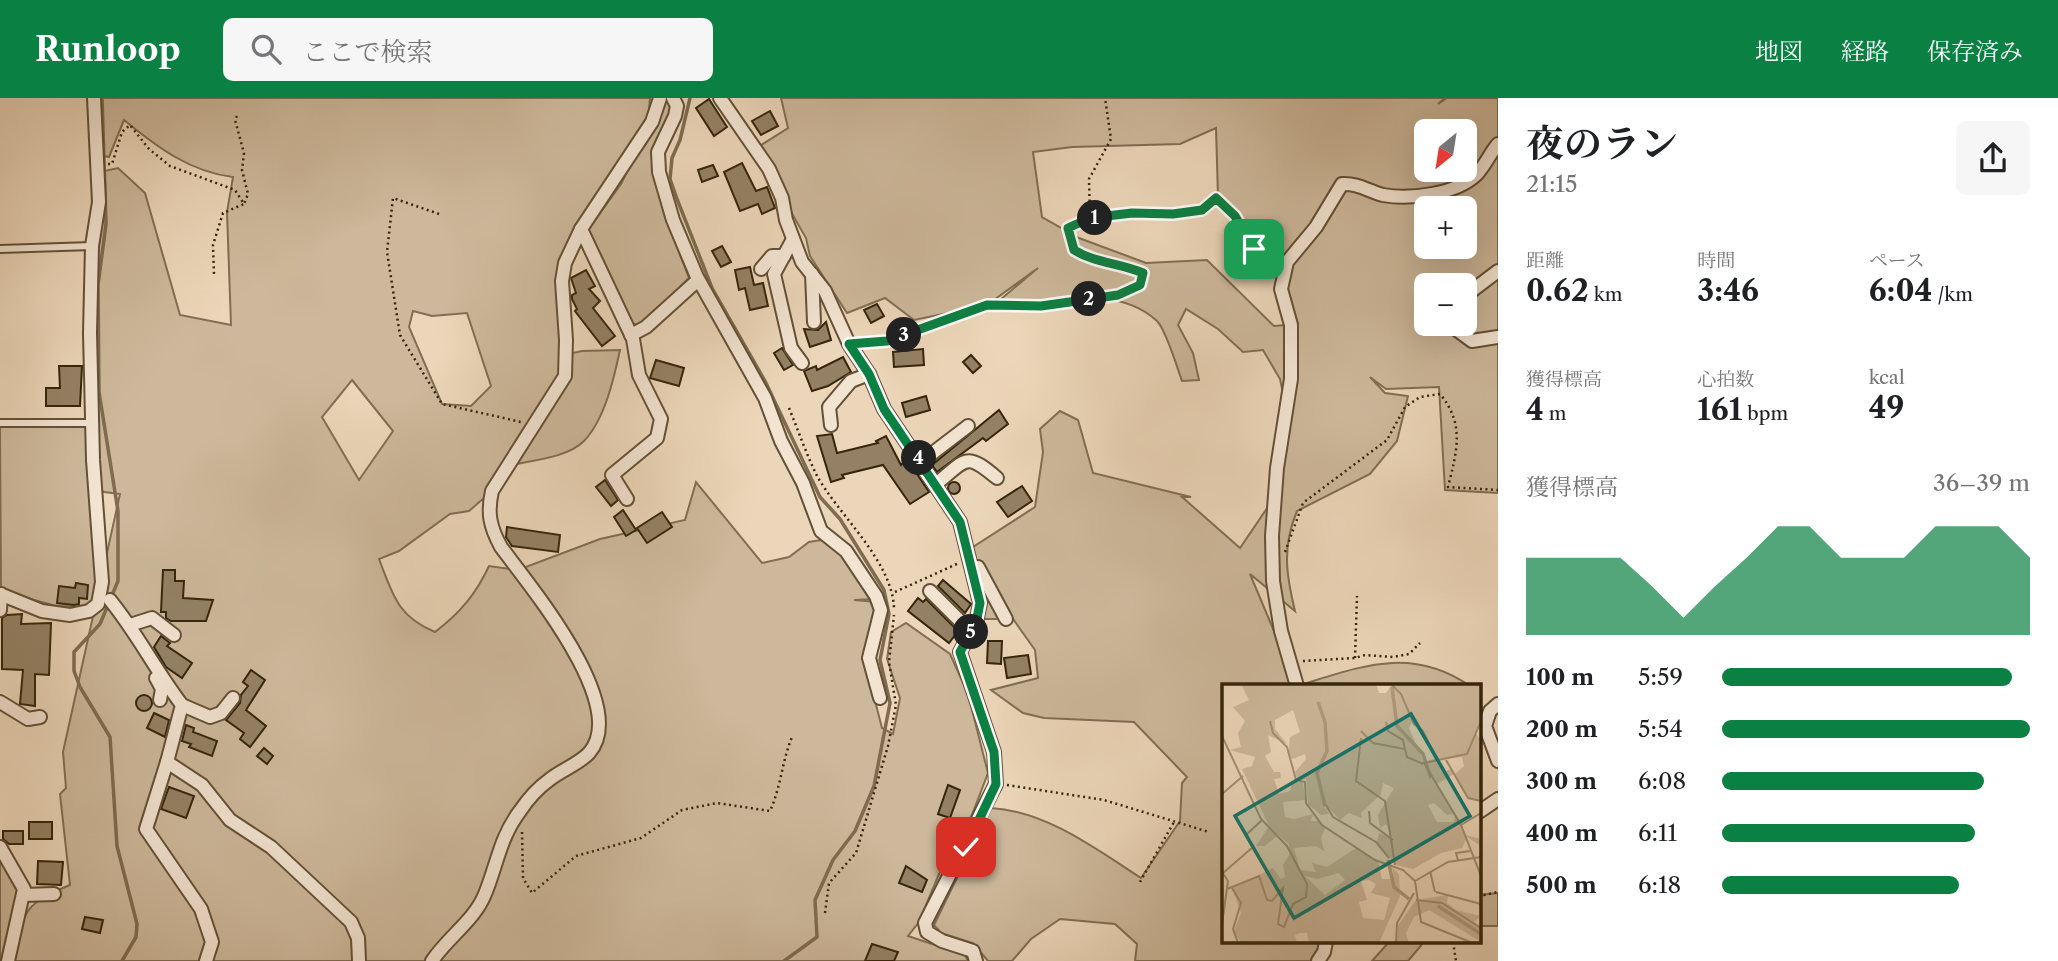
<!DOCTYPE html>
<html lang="ja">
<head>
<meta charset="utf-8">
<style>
	body { margin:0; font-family:"Libre Caslon Text","Noto Serif JP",serif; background:#f6f6f6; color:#202124; height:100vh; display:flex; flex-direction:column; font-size:26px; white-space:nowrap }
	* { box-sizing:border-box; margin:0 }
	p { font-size:23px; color:#757577 }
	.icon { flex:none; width:38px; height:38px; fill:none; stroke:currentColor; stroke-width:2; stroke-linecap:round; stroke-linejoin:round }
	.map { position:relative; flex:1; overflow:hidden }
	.sheet { display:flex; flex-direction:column; background:#fff; width:560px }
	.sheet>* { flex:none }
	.needle { width:46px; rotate:210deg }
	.buttons { position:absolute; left:1414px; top:21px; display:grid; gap:14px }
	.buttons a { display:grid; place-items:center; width:63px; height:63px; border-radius:10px; background:#fff; box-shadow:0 7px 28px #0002; font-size:35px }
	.pin { position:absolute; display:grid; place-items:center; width:60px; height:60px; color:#fff; margin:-30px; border-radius:14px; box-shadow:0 4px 10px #0006 }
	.km { position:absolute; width:35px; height:35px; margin:-18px; border-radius:50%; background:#222; color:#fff; font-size:19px; line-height:35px; text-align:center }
	.round { display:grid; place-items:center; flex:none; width:74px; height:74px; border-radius:10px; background:#f6f6f6 }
	.head { display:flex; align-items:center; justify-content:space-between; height:119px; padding:0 28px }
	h1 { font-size:38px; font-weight:700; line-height:52px }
	.metrics { display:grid; grid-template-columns:repeat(3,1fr); gap:10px; height:119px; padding:7px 28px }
	.metrics div { display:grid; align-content:center }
	.metrics b { font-size:30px; font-weight:700 }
	.metrics small { font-size:19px; font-weight:400 }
	.metrics p { font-size:19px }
	.chart { height:196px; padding:14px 28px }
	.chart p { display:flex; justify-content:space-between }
	.chart svg { width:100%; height:126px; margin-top:7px; fill:#0b8043; opacity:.7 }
	ul { padding:0 28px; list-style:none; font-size:23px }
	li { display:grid; grid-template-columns:112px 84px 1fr; align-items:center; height:52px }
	li i { height:18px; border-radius:9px; background:#0b8043 }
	header { display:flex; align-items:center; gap:42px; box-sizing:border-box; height:98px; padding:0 35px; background:#0b8043; color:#fff }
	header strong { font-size:33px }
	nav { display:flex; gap:38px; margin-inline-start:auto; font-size:24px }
	.search { width:490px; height:63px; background:#f6f6f6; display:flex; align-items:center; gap:18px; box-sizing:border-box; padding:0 24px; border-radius:10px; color:#757577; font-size:26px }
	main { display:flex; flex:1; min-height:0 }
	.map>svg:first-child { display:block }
	.green { fill:#cdb89b; stroke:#816e53; stroke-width:2; fill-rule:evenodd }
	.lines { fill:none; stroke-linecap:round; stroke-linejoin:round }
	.stream { stroke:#7e6b50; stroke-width:3.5 }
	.building { fill:#948165; stroke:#35250b; stroke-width:2 }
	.lane-casing { stroke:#635136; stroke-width:10 }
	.street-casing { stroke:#635136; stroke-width:16 }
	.path { stroke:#35250b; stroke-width:2.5; stroke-dasharray:2 3.5; stroke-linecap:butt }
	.lane { stroke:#f3e4d2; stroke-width:6 }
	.street { stroke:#f3e4d2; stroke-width:12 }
	.route-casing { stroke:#fff; stroke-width:14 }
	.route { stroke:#0b8043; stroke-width:9 }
	.inset-river { fill:none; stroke:#ae9a7e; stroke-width:3.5 }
	.inset-road { fill:none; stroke:#a38f73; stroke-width:2 }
	.view { fill:#0f766e; fill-opacity:0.15; stroke:#0f766e; stroke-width:3.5 }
	.inset-edge { fill:none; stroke:#35250b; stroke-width:3.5 }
</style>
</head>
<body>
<header>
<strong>Runloop</strong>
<div class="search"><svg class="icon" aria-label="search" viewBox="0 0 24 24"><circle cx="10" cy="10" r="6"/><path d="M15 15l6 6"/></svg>ここで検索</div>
<nav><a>地図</a><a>経路</a><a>保存済み</a></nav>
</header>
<main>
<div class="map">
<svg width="1498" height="863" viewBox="0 0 1498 863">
	<rect width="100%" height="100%" fill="#ecd6b9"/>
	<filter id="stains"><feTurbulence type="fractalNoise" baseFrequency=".00286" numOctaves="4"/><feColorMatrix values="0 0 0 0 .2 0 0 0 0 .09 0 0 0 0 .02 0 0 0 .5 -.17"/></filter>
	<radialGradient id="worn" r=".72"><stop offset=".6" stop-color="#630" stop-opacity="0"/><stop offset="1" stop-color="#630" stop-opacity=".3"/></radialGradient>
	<g class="green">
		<path d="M94,0H650L648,24L569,143L564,257L582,253L620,252C614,280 605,321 584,343C567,360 533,362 511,367L492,393L469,413L450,416L399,453L379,461C393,497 397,518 435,534C460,515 476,496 489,468L518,472L600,441L685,422L696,384L762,465L789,459L809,444L821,442L841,452L874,501L854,502L877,504L864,560L882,630L893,636L900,600L887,561L891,534L906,525L950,556L968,596L988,675L965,735L939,776L919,824L908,838L965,857L968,863H13C24,814 21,807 70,787L60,696L66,690L63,654L120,396L96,393C97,421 106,486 90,509L56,508L1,493L0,328L93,324L95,75L118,70L145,95L180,217L231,227L227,114L233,79C190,74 157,49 124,22L109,59L99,57ZM413,213L432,218L467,215L491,288L471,308L442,306L409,229ZM352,282L393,333L359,382L322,319Z"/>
		<polygon points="663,0 670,0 675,18 654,55 670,130 689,180 640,228 626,223 585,136 621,86"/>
		<path d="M781,0H1445L1438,6L1447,0H1498V395L1445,392L1439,289L1386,291L1370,279L1385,295L1408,298L1397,343L1370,376L1297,413C1282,449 1286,476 1295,513L1250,476L1297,588C1360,569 1410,547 1470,588H1223V844H1320L1313,863H1135L1137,846L1115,826L1060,821L1031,841L1012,863H988L973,845L941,835L934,827L991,710C1046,713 1096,751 1141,780L1180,723L1182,685L1187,679L1134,624L1044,620L1023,615L991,592L1038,580L1035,552L1013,521H983L970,451L1035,409L1043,354L1040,331L1060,313L1078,322L1093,375L1191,399H1182L1240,450L1274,400L1287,314L1280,281L1263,252L1243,254L1218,231L1186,211L1178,227L1193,255L1199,282L1182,283C1177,269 1166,232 1157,223C1116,184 1043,204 994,207L1038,170L987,207L914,222L885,200L847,215L810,158L806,140L755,51L788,30ZM1216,30L1218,98L1277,175L1298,226L1274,228L1207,162L1146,165L1079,140L1042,119L1033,54L1072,49L1180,46ZM1426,33H1465V72H1426ZM1426,110H1465V149H1426ZM1426,187H1465V226H1426Z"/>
		<polygon points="0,750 22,802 11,863 0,863"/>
		<polygon points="1498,795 1498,828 1479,828 1479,797"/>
		<polygon points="1389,844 1424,844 1408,863 1372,863"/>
	</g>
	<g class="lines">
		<g class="stream">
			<polyline points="102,0 106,126 98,187 99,294 118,413 118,483 100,526 74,554 74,573 80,589 110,639 117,748 137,826 136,839 122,863"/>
			<polyline points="690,0 680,42 672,60 670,81 677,101 712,190 765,283 820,399 840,421 884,492 889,516 880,562 890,605 874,688 855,733 833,762 815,802 817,839 784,863"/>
		</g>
	</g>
	<g class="building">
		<polygon points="709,1 727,29 714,38 696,10"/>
		<polygon points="770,13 778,28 761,37 752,23"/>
		<polygon points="742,65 756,93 767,89 775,110 762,116 758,106 740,113 724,74"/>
		<polygon points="713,67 718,78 702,84 698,72"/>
		<polygon points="722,148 731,164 721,169 712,153"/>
		<polygon points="750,169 754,187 763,185 768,208 750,212 745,190 739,192 735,172"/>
		<polygon points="586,172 595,188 589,191 600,203 593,210 615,238 602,248 575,213 577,211 572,201 572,197 576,195 571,180"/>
		<polygon points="877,206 884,218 871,225 864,212"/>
		<polygon points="826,224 831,242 810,249 804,231 818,232"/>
		<polygon points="782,250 793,267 784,272 774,255"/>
		<polygon points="923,251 924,267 894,269 893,254"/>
		<polygon points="971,257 981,268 973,275 963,264"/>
		<polygon points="843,259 851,274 828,288 812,293 804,273 816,268 817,272"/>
		<polygon points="656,262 684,270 679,288 650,280"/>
		<polygon points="59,268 82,268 80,308 46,308 46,290 60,290"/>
		<polygon points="926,298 930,312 906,319 902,305"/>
		<polygon points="999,312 1008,326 986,343 983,340 937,374 932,367"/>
		<polygon points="832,336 837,355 878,345 876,343 886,338 901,367 907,361 929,394 910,406 883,367 842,377 844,380 831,384 817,338"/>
		<polygon points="605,382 618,402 611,408 596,389"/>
		<circle cx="954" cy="390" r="6"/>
		<polygon points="1022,388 1032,403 1008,419 997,404"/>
		<polygon points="623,412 636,432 626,438 614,419"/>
		<polygon points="662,414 672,429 647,445 637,430"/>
		<polygon points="507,429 560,437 558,454 512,448 506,439"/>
		<polygon points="163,472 175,472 175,483 184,483 183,500 213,502 206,523 171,523 166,520 166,514 161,514"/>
		<polygon points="943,482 971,506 965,515 938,488"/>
		<polygon points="76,485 88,487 87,501 79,500 79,506 74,507 57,505 59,488 75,490"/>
		<polygon points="918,500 923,504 926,501 958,533 949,545 908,513"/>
		<polygon points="22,516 21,526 51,525 49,577 35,576 35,608 20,606 23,572 2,571 2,520 7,517"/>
		<polygon points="161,538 170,545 167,548 192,565 182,580 166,569 154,549"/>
		<polygon points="988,543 1002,543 1001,566 987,565"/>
		<polygon points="1028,557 1031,576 1007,580 1004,560"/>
		<polygon points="251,572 265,582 246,612 266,628 250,649 240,641 244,635 226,622 240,605 241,597 248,588 243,584"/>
		<circle cx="144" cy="605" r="8"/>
		<polygon points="154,615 169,622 165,639 147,630"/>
		<polygon points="186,627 194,630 193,634 217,643 212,658 189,649 191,646 182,643"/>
		<polygon points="264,650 273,658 267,666 257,658"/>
		<polygon points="948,687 960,692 950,720 938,716"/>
		<polygon points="169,689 194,698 186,720 161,711"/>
		<rect x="29" y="724" width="23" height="17"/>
		<polygon points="3,733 23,733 23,746 9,746 3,741"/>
		<polygon points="38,763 63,764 61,787 37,786"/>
		<polygon points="906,768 927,782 922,794 899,785"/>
		<polygon points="85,819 103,822 100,835 82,831"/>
		<polygon points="872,846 898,854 894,863 865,863"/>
	</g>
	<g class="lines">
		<g class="lane-casing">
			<g id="lane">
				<polyline points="0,151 92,148"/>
				<polyline points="0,325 91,325"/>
			</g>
		</g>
		<g class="street-casing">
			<g id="street">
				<polyline points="673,0 677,8 675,18 658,54 659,74 673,122 697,179 765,300 781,343 803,385 821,433 846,453 876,498 881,512 869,560 880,600"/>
				<polyline points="720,0 769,71 782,100 786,122 802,164 825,193 849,246 869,276 884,311 960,424 980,505 976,525 960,554 994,654 996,686 925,825 927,834 942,843 973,853 976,863"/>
				<polyline points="581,131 633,241 639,277 661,321 657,340 612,377 627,401"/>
				<polyline points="793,141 774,176 791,250 802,265"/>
				<polyline points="761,171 772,158 784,158"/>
				<polyline points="812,176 814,224"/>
				<polyline points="1465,198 1498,173"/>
				<polyline points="1454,226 1457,232 1472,243 1498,239"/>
				<polyline points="631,237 646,229 698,182"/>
				<polyline points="831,327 829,309 851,283 869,276"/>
				<polyline points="921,364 968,328"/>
				<path d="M936,386C967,361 965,353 997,380"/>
				<polyline points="978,469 1006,521"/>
				<polyline points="930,493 971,534"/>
				<polyline points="0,496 42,513 70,517 89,513 98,506 102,484 93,362 90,235 92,148 99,104 94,0"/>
				<path d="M110,502C137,535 156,573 182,607L167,664L202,687L230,722L271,749L351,824L358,840L359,863"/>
				<polyline points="0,512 1,496"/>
				<polyline points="130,527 152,520 174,537"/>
				<polyline points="156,580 162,591 160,602"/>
				<path d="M1297,588L1281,533L1273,483L1272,438L1277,370L1291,281V227L1281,191L1287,164L1316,129L1342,86C1358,85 1368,93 1383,97C1410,102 1456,96 1476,77C1485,68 1490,55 1498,46"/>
				<polyline points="0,604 28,621 40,619"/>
				<polyline points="1498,606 1490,613 1485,628 1498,663"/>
				<polyline points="182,607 210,619 221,615 233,600"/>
				<polyline points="167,664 146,731 201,811 212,844 206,863"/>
				<polyline points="1479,714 1498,701"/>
				<polyline points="0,749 24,791 8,863"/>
				<polyline points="24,797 54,796"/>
				<path d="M432,863C448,839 474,823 485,796C497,767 500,739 520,713C528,701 538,690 549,682C561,672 579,666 589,655C631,608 529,487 501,449C490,429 487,415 492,393L565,278L566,242L562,183L565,165L581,131L652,24L660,0"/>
				<polyline points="1318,863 1324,854 1326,844"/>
			</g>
		</g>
		<g class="path">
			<polyline points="237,18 235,22 244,55 242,72 248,96 244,106"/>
			<polyline points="108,66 112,66 122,34 130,27 149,51 170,68 235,92 244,106 223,115 213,147 214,176"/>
			<polyline points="439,116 393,100 387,154 400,237 442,306 521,324"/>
			<polyline points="1090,120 1089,81 1111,41 1105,0"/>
			<path d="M863,245L887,243L987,207L1040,208L1091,201L1118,197L1140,187L1143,175C1119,165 1095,165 1074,151L1068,130C1089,121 1110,116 1132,115C1164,114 1190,123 1216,100L1235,118L1272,179"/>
			<path d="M789,310C798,332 806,355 816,376C838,417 893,463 894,511"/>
			<path d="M1285,454L1303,405L1387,342L1405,309L1420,299L1440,296C1465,326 1457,353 1448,389L1498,392"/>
			<polyline points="895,494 959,465"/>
			<polyline points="1355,560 1357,498"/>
			<polyline points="1303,563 1355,560 1365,557 1393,559 1409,556 1420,545"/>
			<polyline points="1007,687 1104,702 1209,734"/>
			<path d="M522,734L523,780L532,795L576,758L641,740L682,712L717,705L770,713C781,689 782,663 792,639"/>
			<polyline points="1140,784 1174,724"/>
			<polyline points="1479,794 1484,797 1498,794"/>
			<polyline points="825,815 829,785 856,755 888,648 896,607 889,564 894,517"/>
			<polyline points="1453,844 1456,863"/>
		</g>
		<use href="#lane" class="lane"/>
		<use href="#street" class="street"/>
	</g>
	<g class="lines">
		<g class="route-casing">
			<path id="route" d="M966,749L996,686L994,654L960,554L976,525L980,505L960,424L884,311L869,276L849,246L887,243L987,207L1041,208L1091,201L1118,197L1140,187L1143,175C1119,165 1095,165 1074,152L1068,130L1090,120L1132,115L1173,116L1202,112L1216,100L1235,118L1254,151"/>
		</g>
		<use href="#route" class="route"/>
	</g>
	<g transform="translate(1222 586)">
		<rect width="259" height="259" fill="#ecd6b9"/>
		<path d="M19,0H154L157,9H164L170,0H259V38L254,50L259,55V117L246,114L233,90L242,82L240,73L215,75L222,88L229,85L232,90L215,100L232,130L225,131L212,119L206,121L215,138H232L233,132L244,151L259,155V162L245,153L240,164L219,169L191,185L174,181L155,158L157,149L171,154L164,140L158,144L156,131L172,104L161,99L159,110L139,129L140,134L127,129L118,136L101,118L107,130L99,131L86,120L84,95L76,97L73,88L84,75L83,70L71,75L66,72L68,53L78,48L71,26L53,36V45L65,60L46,51L49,68L43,72L52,88H58L59,94L52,95L57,110L68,107L71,97L81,98L83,116L61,118L63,133L72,135L91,130L89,137H97L103,145L99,154L102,167L94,162L72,164L78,186L94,188L90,179L105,183L134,164L156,177L160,195H172L170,183L177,190L178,212L157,259H87L85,249H78L73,251L75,259H20L11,249L19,229L10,204L51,184L59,195L63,193L61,181L67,171V160L56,151L43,162H34L47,142L20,85L30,82L33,73L8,66L19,63L16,49L23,37L11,23L27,16ZM190,38L199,45L214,74L202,78L187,44ZM117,189L123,196L103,211L83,192L95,195ZM147,196L154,200L149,209L168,214L162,236L141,234L137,218L145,216L139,197ZM226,211L225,219L234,226L259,232L252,238L259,243V258L207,226L192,233L184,249L187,259H175L176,241L194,216Z" fill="#cdb89b" fill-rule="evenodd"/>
		<path class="inset-river" d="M170,3L175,42L201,70L209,94M96,18L103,38L105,67L95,89L103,122M166,176L172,203L187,215M216,222L259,250"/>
		<path class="inset-road" d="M169,0L179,10L192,40L201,47L214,74M48,37L51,49L65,63L74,96L83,98L84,119L100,141L153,176L181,186L193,197L199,238L248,258M259,37L245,70L202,79L239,141L259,192M164,38L166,47L181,56L183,65M139,47L151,59L183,65L185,73L201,80M0,52L39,135L65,162L85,200L84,213L71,220L62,243L56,240L61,204L50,217L45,216L37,192L5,205M139,54L134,97L163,117L173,181M224,76L246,114L259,117M0,110L21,92M104,121L111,133L154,158L167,174M147,127L148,139L171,156M239,141L259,129M236,176L234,169L248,167M208,187L213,208M0,188L6,197L0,240M1,189L31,163L24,151L40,136M193,197L226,178L259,173M10,204L19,219L11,245L16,259M214,208L259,220M194,216L220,219L259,244M174,259L175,239L192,209"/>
		<path class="view" d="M189,30L248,132L72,234L13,132Z"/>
		<rect width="259" height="259" class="inset-edge"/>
	</g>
	<rect width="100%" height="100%" filter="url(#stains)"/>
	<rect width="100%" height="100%" fill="url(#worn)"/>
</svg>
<div class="buttons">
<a><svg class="needle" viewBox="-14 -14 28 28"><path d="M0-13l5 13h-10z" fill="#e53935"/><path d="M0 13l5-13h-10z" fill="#757577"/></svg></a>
<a>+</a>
<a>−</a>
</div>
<div class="pin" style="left:1254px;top:151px;background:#1e9e55"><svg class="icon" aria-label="arrive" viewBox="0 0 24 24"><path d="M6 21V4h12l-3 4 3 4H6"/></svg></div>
<div class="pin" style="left:966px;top:749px;background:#d93025"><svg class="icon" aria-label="check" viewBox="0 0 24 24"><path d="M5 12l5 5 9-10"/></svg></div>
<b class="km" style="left:1095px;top:120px">1</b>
<b class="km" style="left:1089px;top:201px">2</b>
<b class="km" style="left:904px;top:237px">3</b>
<b class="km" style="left:919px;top:360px">4</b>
<b class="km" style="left:971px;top:534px">5</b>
</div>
<section class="sheet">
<div class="head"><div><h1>夜のラン</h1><p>21:15</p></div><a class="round"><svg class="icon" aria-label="share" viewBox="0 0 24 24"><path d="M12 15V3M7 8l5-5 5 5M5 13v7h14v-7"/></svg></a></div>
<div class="metrics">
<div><p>距離</p><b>0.62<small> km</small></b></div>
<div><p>時間</p><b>3:46</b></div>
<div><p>ペース</p><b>6:04<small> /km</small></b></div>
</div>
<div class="metrics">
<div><p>獲得標高</p><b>4<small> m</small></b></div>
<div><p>心拍数</p><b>161<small> bpm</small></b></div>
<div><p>kcal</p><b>49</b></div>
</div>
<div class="chart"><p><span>獲得標高</span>36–39 m</p>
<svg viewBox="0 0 160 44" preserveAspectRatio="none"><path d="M0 44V17L10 17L20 17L30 17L40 27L50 38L60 27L70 17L80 6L90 6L100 17L110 17L120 17L130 6L140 6L150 6L160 17V44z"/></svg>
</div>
<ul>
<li><b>100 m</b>5:59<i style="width:94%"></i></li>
<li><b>200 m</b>5:54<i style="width:100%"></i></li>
<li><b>300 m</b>6:08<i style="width:85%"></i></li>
<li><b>400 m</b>6:11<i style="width:82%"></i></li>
<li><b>500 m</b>6:18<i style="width:77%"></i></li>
</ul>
</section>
</main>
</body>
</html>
